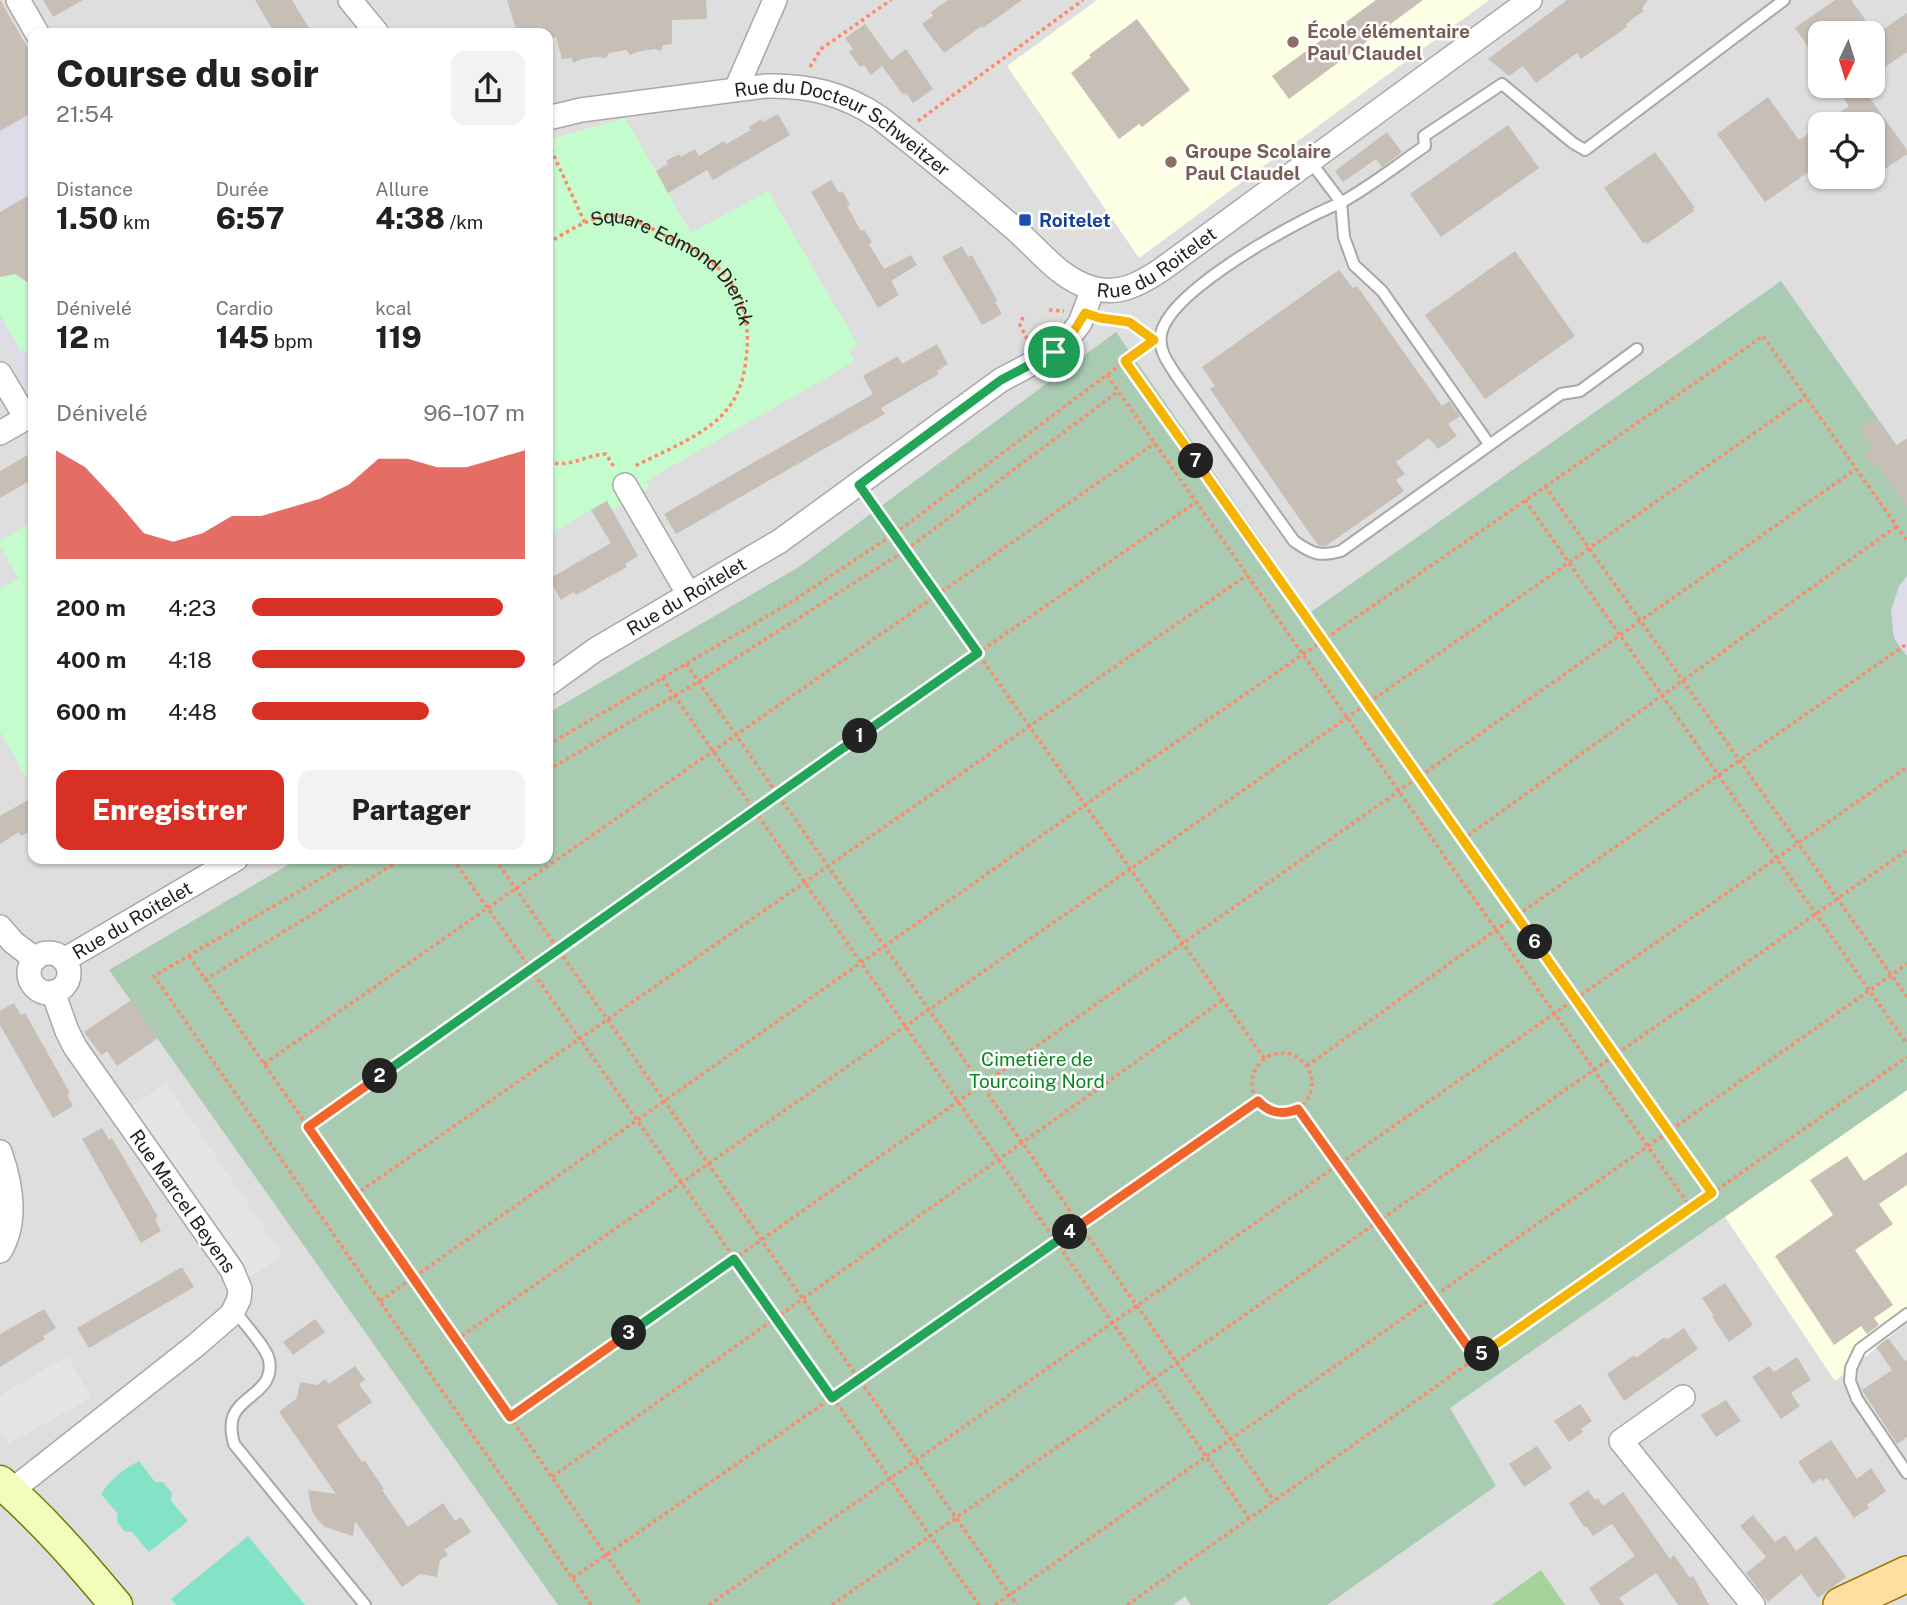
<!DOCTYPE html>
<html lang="fr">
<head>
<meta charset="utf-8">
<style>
	body { margin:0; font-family:"Public Sans",sans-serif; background:#f2f2f2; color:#222; height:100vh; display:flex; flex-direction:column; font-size:26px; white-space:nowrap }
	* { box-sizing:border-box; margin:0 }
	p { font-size:23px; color:#767676 }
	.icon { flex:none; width:38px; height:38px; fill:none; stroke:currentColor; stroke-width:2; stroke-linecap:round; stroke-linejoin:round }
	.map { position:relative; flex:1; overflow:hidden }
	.panel { position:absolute; left:28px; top:28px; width:525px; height:836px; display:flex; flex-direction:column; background:#fff; border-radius:14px; box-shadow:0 2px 5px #0004 }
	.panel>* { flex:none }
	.needle { width:46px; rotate:184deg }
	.controls { position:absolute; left:1808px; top:21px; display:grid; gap:14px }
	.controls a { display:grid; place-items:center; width:77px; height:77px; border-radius:14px; background:#fff; box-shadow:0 2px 5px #0004; font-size:35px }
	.pin { position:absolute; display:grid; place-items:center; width:60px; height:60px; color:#fff; margin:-30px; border:4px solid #fff; border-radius:50%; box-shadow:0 2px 7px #0007 }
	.km { position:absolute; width:35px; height:35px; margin:-18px; border-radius:50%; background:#222; color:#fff; font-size:19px; line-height:35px; text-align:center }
	.round { display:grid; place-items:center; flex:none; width:74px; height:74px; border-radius:14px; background:#f2f2f2 }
	.head { display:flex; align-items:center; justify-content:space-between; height:119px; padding:0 28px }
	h1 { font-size:38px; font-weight:800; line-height:52px }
	.figures { display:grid; grid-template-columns:repeat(3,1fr); gap:10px; height:119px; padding:7px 28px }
	.figures div { display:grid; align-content:center }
	.figures b { font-size:30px; font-weight:800 }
	.figures small { font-size:19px; font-weight:400 }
	.figures p { font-size:19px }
	.chart { height:196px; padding:14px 28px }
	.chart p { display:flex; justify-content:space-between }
	.chart svg { width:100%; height:126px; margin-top:7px; fill:#d93025; opacity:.7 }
	.button { display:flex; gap:14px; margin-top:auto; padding:14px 28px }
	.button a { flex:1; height:80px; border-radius:14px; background:#d93025; color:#fff; font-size:28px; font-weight:800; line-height:80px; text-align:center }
	.button a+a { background:#f2f2f2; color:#222 }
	ul { padding:0 28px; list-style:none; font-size:23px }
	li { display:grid; grid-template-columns:112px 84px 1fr; align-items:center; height:52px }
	li i { height:18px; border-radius:9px; background:#d93025 }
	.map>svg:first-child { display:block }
	.residential { fill:#dfdede; fill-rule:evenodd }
	.education { fill:#fcffe3 }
	.forest { fill:#a6d29b }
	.cemetery { fill:#a8cbb1 }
	.park { fill:#c5fcce }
	.pitch { fill:#84e3c7 }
	.parking { fill:#e5e5e5 }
	.plaza { fill:#dddce8 }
	.building { fill:#c7bfb6 }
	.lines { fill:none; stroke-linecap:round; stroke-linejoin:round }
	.lane-casing { stroke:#a8a8a8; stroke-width:14 }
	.street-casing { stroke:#a8a8a8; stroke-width:26 }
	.secondary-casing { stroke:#657f01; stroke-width:35 }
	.primary-casing { stroke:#9e7900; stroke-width:38 }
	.path { stroke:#ff896c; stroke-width:3.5; stroke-dasharray:3.5 3.5; stroke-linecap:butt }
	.lane { stroke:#fff; stroke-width:10 }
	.street { stroke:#fff; stroke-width:23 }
	.secondary { stroke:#f2fcbb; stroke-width:32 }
	.primary { stroke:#ffdf9f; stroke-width:35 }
	.split-1-casing { stroke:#fff; stroke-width:14 }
	.split-2-casing { stroke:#fff; stroke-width:14 }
	.split-3-casing { stroke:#fff; stroke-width:14 }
	.split-4-casing { stroke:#fff; stroke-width:14 }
	.split-5-casing { stroke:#fff; stroke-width:14 }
	.split-6-casing { stroke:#fff; stroke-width:14 }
	.split-7-casing { stroke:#fff; stroke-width:14 }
	.split-8-casing { stroke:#fff; stroke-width:14 }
	.split-1 { stroke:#22a559; stroke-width:9 }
	.split-2 { stroke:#22a559; stroke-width:9 }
	.split-3 { stroke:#f0652b; stroke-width:9 }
	.split-4 { stroke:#22a559; stroke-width:9 }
	.split-5 { stroke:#f0652b; stroke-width:9 }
	.split-6 { stroke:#f5b400; stroke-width:9 }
	.split-7 { stroke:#f5b400; stroke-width:9 }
	.split-8 { stroke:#f5b400; stroke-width:9 }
	.education-dot { fill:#8d6e63; stroke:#fff; stroke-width:2.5 }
	.transit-dot { fill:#1a4fb4; stroke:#fff; stroke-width:2.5 }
	.labels { text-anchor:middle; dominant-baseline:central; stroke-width:5; stroke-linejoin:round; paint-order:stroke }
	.education-label { font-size:19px; font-weight:bold; fill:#785e54; stroke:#fff; text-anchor:start }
	.street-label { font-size:19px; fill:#212121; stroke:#fff }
	.transit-label { font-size:19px; font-weight:bold; fill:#164399; stroke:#fff; text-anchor:start }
	.park-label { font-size:19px; fill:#08861f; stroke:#fff }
</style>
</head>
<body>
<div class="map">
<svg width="1907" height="1605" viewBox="0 0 1907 1605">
	<rect width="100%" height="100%" fill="#f2efe8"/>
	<path class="residential" d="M0,0H1907V1605H0ZM33,33H548V859H33ZM1820,33H1872V86H1820ZM1820,124H1872V177H1820Z"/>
	<g class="education">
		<polygon points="1097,0 1489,0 1139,258 1007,66"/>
		<polygon points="1907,1090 1907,1323 1835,1381 1725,1217"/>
	</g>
	<polygon class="forest" points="1541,1570 1565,1605 1492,1605"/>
	<polygon class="cemetery" points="1781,281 1907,460 1907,1090 1450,1408 1496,1486 1327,1605 1191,1605 1185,1596 1173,1605 558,1605 109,970 298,859 548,859 548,713 799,567 1116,332 1311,612"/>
	<g class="park">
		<polygon points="625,118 691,233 768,191 858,345 849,350 855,361 646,481 649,488 612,510 606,501 548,536 548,140"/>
		<path d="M16,271C20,278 24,282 33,281V354L20,350L0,315V275Z"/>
		<polygon points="33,522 33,773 26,777 0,731 0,589 19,578 0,547 0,541"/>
	</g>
	<g class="pitch">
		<path d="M139,1461L155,1482H163L172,1493L171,1501L188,1521L149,1552L132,1532L124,1531L117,1521L118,1514L101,1494C109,1481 125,1468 139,1461Z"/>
		<polygon points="248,1536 305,1605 176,1605 171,1599"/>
	</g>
	<g class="parking">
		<polygon points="167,1083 282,1255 247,1279 131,1107"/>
		<polygon points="68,1356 91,1398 8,1444 0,1431 0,1395"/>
	</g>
	<g class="plaza">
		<polygon points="26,116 33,129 33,195 0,212 0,131"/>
		<polygon points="0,315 20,350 33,354 33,396 24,392 13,375 19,370 0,338"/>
		<polygon points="1907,576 1907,656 1895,640 1893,633 1891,610 1899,586"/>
	</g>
	<g class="building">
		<polygon points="0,0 33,57 33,112 0,131"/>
		<polygon points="43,0 83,0 53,17"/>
		<polygon points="255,0 292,0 312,33 277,33 274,28 272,29"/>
		<polygon points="507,0 706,0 707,19 672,20 672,44 663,45 661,51 655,49 636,52 630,55 626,50 609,53 606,58 598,57 582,59 574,63 571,58 562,59 556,37 548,39 548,33 517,33"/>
		<polygon points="948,0 1022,0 983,28 982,26 944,53 922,24 933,16 931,12"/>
		<polygon points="1376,0 1423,0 1289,99 1272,76"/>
		<polygon points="1567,0 1648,0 1642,8 1644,11 1632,19 1626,25 1627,27 1581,59 1577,53 1536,83 1523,66 1509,76 1488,59"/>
		<polygon points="1835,0 1851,0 1875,33 1820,33 1820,64 1795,28"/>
		<polygon points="1907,13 1907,52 1872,76 1872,37"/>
		<polygon points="1137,19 1190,90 1142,127 1139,124 1119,139 1071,73 1091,57 1089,55"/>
		<polygon points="865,24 891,60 906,49 933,89 913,103 906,93 903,95 882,66 871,75 864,65 860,67 849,52 853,49 845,38"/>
		<polygon points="1835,86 1861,86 1907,150 1907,154 1872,178 1872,124 1822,124 1849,106"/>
		<polygon points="1768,97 1799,140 1820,126 1820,164 1765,202 1717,134"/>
		<polygon points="778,114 790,135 713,180 707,170 668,193 656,171 668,164 666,161 679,154 681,157 695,149 699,156 724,141 726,144 751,130 749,127 761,119 763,122"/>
		<polygon points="1508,125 1539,168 1441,237 1410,194"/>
		<polygon points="1387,132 1402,152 1382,167 1376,159 1343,182 1335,171"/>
		<polygon points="1655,152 1695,208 1692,209 1694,211 1647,244 1646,242 1643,243 1604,188"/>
		<polygon points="831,180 839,193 842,191 850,204 847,206 861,231 864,229 872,242 869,244 884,269 911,255 917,265 891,281 899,295 878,308 811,192"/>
		<polygon points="33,193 33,286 15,274 0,277 0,212"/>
		<polygon points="962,246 968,257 972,255 997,300 995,302 1002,314 982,325 942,257"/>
		<polygon points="1515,251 1575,336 1485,399 1425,315"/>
		<polygon points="1339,270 1353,288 1357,286 1442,406 1449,401 1460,416 1448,424 1457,436 1438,449 1429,438 1396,462 1405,474 1396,480 1404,491 1326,546 1319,546 1305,527 1210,389 1215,386 1202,367"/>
		<polygon points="937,344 948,364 937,371 939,374 881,408 885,414 676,534 664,514 873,394 863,376 898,356 902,364"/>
		<polygon points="1876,417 1896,446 1907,438 1907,507 1878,465 1874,467 1865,454 1872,449 1859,429"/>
		<polygon points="33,452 33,479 0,498 0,471"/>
		<polygon points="607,501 638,556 625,564 627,567 616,573 576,595 574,592 561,600 549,579 611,543 591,510"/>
		<polygon points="33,797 33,830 21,836 19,832 0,844 0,816"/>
		<polygon points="131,1000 158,1038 117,1066 107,1051 101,1055 84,1032"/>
		<polygon points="14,1003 21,1015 25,1013 70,1093 67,1095 73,1106 53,1118 0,1025 0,1011"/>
		<polygon points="102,1128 109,1140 112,1138 158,1217 155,1219 161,1231 141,1243 82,1139"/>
		<polygon points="1907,1152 1907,1185 1879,1204 1893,1224 1855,1250 1893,1305 1874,1318 1879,1325 1867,1334 1861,1326 1834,1345 1775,1256 1833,1215 1810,1180 1847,1156 1864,1181"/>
		<polygon points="182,1267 194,1287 89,1348 77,1328"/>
		<polygon points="1725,1283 1753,1325 1729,1342 1712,1317 1714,1316 1702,1298"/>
		<polygon points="44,1309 56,1328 43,1336 45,1339 0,1367 0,1334"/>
		<polygon points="315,1319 325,1332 293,1355 283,1342"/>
		<polygon points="1684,1328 1698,1349 1624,1401 1607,1374 1634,1355 1636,1358 1663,1338 1668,1339"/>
		<polygon points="1888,1338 1905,1361 1907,1360 1907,1437 1897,1444 1862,1390 1892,1370 1876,1347"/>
		<polygon points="1797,1357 1811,1380 1791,1393 1800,1406 1781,1419 1752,1377 1769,1366 1774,1372"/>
		<polygon points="355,1366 365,1380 359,1384 372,1402 337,1426 362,1462 365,1461 384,1489 382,1490 408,1527 443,1503 455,1521 461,1517 471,1532 444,1550 448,1555 440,1560 437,1577 420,1574 402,1587 355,1521 353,1536 325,1527 317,1519 312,1511 308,1490 336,1494 279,1412 297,1398 300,1382 317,1385 325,1379 329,1384"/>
		<polygon points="1726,1400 1741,1421 1716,1437 1701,1415"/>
		<polygon points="1580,1404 1592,1421 1581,1429 1583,1432 1569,1442 1554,1421"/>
		<polygon points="1831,1440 1857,1479 1871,1468 1886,1491 1867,1505 1869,1508 1854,1518 1827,1478 1822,1481 1820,1478 1813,1484 1798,1462"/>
		<polygon points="1537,1446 1552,1468 1524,1487 1509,1464"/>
		<polygon points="1588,1490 1595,1500 1598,1498 1603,1506 1623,1492 1670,1559 1674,1555 1690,1578 1693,1576 1709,1605 1678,1605 1656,1573 1619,1598 1624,1605 1600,1605 1589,1588 1635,1556 1612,1524 1593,1536 1586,1526 1584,1527 1569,1503"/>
		<polygon points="1753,1515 1775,1542 1785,1535 1796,1551 1816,1536 1846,1577 1818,1598 1801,1574 1768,1602 1746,1573 1766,1557 1740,1526"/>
	</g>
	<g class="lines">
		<g class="lane-casing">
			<g id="lane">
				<polyline points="1310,161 1341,202 1344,237 1354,265 1382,291 1489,444"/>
				<path d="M1637,349L1580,391L1561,394L1341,551C1320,557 1312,554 1294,541L1178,378C1169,364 1158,351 1161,334C1169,294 1271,237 1306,219C1317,213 1329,208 1340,203C1370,187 1397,165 1425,146L1424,136L1502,84L1573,143L1585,150L1784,0"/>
				<path d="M234,1310C242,1321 267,1348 269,1360C275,1391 241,1395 233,1417C230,1425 232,1436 234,1444L365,1605"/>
				<polyline points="1907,1314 1860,1349 1851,1368 1850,1381 1857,1399 1907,1473"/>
			</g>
		</g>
		<g class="street-casing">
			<g id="street">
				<polyline points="18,0 37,33"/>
				<polyline points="350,0 377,33"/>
				<polyline points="736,89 775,0"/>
				<path id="s2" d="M548,118L581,110L766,86C809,85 845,94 880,118C926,154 972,192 1016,230C1040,251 1060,279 1092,288C1118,296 1140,284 1161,270L1530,0"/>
				<polyline points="0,374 26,418"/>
				<polyline points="0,433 33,414"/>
				<polyline points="625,485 689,595"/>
				<path id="s3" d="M548,684L595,650L780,541L1001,380L1054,352L1066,341L1080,323L1093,289"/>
				<polyline points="0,927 13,942 35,959"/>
				<circle cx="49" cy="973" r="20"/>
				<path id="s4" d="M64,960L236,859"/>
				<path d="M0,1152C11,1183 18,1221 0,1251"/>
				<polyline points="1683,1397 1621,1441 1753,1605"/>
				<polyline points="11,1491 195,1346 232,1314 239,1299 240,1289 232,1270 75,1047 67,1031 53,992"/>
			</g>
		</g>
		<g class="secondary-casing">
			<path id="secondary" d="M0,1482C43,1519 80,1562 116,1605"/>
		</g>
		<g class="primary-casing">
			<polyline id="primary" points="1841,1605 1907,1574"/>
		</g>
		<g class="path">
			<polyline points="810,67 821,49 891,0"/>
			<polyline points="918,121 1083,0"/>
			<polyline points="548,143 585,223"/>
			<path id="s1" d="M548,243C567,232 589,217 611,216C630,215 650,228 666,236C677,241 690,246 700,253C738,279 752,314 746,359C744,379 738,398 724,413C702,437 662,452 633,467"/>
			<polyline points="1049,310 1064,311"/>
			<polyline points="1023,317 1020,325 1028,341"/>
			<polyline points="1102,318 1129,322 1146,334"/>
			<polyline points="1125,361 1712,1193"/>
			<polyline points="1107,375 1691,1208"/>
			<path d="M548,462C571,468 585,455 606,454L614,467"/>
			<polyline points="1545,486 1907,997"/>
			<polyline points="1525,500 1907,1044"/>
			<polyline points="870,501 1264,1058"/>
			<polyline points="33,568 31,575 33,635"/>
			<polyline points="686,664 1274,1501"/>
			<polyline points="662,678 1249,1518"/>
			<polyline points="548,745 793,601 894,534 1147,345"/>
			<polyline points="548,770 698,682 906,550 1119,391"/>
			<polyline points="1462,840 1897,526"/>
			<polyline points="354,859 154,976 591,1605"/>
			<polyline points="453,859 979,1605"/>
			<polyline points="495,859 1017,1605"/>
			<polyline points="189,956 641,1605"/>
			<polyline points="205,980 402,859"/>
			<circle cx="1282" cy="1083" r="30"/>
			<polyline points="264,1064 1155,443"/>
			<polyline points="1307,1066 1496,930 1907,644"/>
			<polyline points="1298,1109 1476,1358"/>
			<polyline points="308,1127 978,653 1196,502"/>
			<polyline points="355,1195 1247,575"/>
			<polyline points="380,1301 1085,805 1763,336 1907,541"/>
			<polyline points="456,1340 1806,397"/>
			<polyline points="510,1417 1856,469"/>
			<polyline points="552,1477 1223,1000"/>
			<polyline points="573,1578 1258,1101"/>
			<polyline points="709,1605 1907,767"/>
			<polyline points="832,1605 1907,850"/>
			<polyline points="995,1605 1907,964"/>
			<polyline points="1127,1605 1476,1358 1907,1057"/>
		</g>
		<use href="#lane" class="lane"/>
		<use href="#street" class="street"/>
		<use href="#secondary" class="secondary"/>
		<use href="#primary" class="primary"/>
	</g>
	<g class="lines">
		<g class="split-1-casing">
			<polyline id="split-1" points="860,736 978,653 859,485 1001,380 1054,352"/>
		</g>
		<g class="split-2-casing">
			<polyline id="split-2" points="380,1076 860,736"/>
		</g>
		<g class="split-3-casing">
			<polyline id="split-3" points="380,1076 308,1127 510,1417 629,1333"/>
		</g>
		<g class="split-4-casing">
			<polyline id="split-4" points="629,1333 734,1259 832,1398 1070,1232"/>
		</g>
		<g class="split-5-casing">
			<path id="split-5" d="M1070,1232L1258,1101C1270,1114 1283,1115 1298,1109L1476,1358L1482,1354"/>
		</g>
		<g class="split-6-casing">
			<polyline id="split-6" points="1482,1354 1712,1193 1535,942"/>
		</g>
		<g class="split-7-casing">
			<polyline id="split-7" points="1196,461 1535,942"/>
		</g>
		<g class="split-8-casing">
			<polyline id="split-8" points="1054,352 1074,331 1085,313 1100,318 1129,322 1154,340 1125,361 1196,461"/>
		</g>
		<use href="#split-1" class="split-1"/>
		<use href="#split-2" class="split-2"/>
		<use href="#split-3" class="split-3"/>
		<use href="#split-4" class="split-4"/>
		<use href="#split-5" class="split-5"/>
		<use href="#split-6" class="split-6"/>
		<use href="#split-7" class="split-7"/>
		<use href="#split-8" class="split-8"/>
	</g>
	<g class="education-dot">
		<circle cx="1293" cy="42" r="7"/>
		<circle cx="1171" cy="162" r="7"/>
	</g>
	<rect class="transit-dot" x="1018" y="213" width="14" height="14" rx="3.5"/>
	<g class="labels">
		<g class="education-label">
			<text x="1307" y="31">École élémentaire<tspan x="1307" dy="22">Paul Claudel</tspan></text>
			<text x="1185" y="151">Groupe Scolaire<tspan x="1185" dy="22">Paul Claudel</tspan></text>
		</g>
		<g class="street-label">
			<text stroke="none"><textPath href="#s2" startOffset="308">Rue du Docteur Schweitzer</textPath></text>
			<text stroke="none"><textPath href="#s2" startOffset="686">Rue du Roitelet</textPath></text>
			<text stroke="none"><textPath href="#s1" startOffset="152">Square Edmond Dierick</textPath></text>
			<text stroke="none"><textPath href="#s3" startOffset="164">Rue du Roitelet</textPath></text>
			<text stroke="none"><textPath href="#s4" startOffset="79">Rue du Roitelet</textPath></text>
			<text transform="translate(183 1201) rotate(55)">Rue Marcel Beyens</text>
		</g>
		<g class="transit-label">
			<text x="1039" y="220">Roitelet</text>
		</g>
		<g class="park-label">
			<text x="1037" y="1059">Cimetière de<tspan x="1037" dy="22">Tourcoing Nord</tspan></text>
		</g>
	</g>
</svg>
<div class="controls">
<a><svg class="needle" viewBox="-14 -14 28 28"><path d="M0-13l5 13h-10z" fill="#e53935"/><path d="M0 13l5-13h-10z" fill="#767676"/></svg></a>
<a><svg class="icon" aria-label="locate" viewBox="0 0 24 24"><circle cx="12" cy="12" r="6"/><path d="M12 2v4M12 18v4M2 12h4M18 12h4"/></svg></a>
</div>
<div class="pin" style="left:1054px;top:352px;background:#1e9e55"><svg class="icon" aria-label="arrive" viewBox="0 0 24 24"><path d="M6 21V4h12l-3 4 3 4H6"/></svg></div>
<b class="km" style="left:860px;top:736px">1</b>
<b class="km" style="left:380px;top:1076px">2</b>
<b class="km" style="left:629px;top:1333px">3</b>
<b class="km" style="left:1070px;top:1232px">4</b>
<b class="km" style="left:1482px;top:1354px">5</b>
<b class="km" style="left:1535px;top:942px">6</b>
<b class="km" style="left:1196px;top:461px">7</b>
<section class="panel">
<div class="head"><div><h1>Course du soir</h1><p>21:54</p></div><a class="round"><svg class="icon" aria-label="share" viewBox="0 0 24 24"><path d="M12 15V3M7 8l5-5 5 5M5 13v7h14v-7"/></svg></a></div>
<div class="figures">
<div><p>Distance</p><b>1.50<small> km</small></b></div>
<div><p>Durée</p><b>6:57</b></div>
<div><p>Allure</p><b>4:38<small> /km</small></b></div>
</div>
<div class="figures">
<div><p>Dénivelé</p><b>12<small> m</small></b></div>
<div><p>Cardio</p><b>145<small> bpm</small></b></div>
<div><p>kcal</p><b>119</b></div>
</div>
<div class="chart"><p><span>Dénivelé</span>96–107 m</p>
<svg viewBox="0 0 160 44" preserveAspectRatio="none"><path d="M0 44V6L10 12L20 23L30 35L40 38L50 35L60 29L70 29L80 26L90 23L100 18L110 9L120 9L130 12L140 12L150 9L160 6V44z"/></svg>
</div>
<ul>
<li><b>200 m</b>4:23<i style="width:92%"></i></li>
<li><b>400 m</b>4:18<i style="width:100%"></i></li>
<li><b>600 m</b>4:48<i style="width:65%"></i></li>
</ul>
<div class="button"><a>Enregistrer</a><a>Partager</a></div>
</section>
</div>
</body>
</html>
